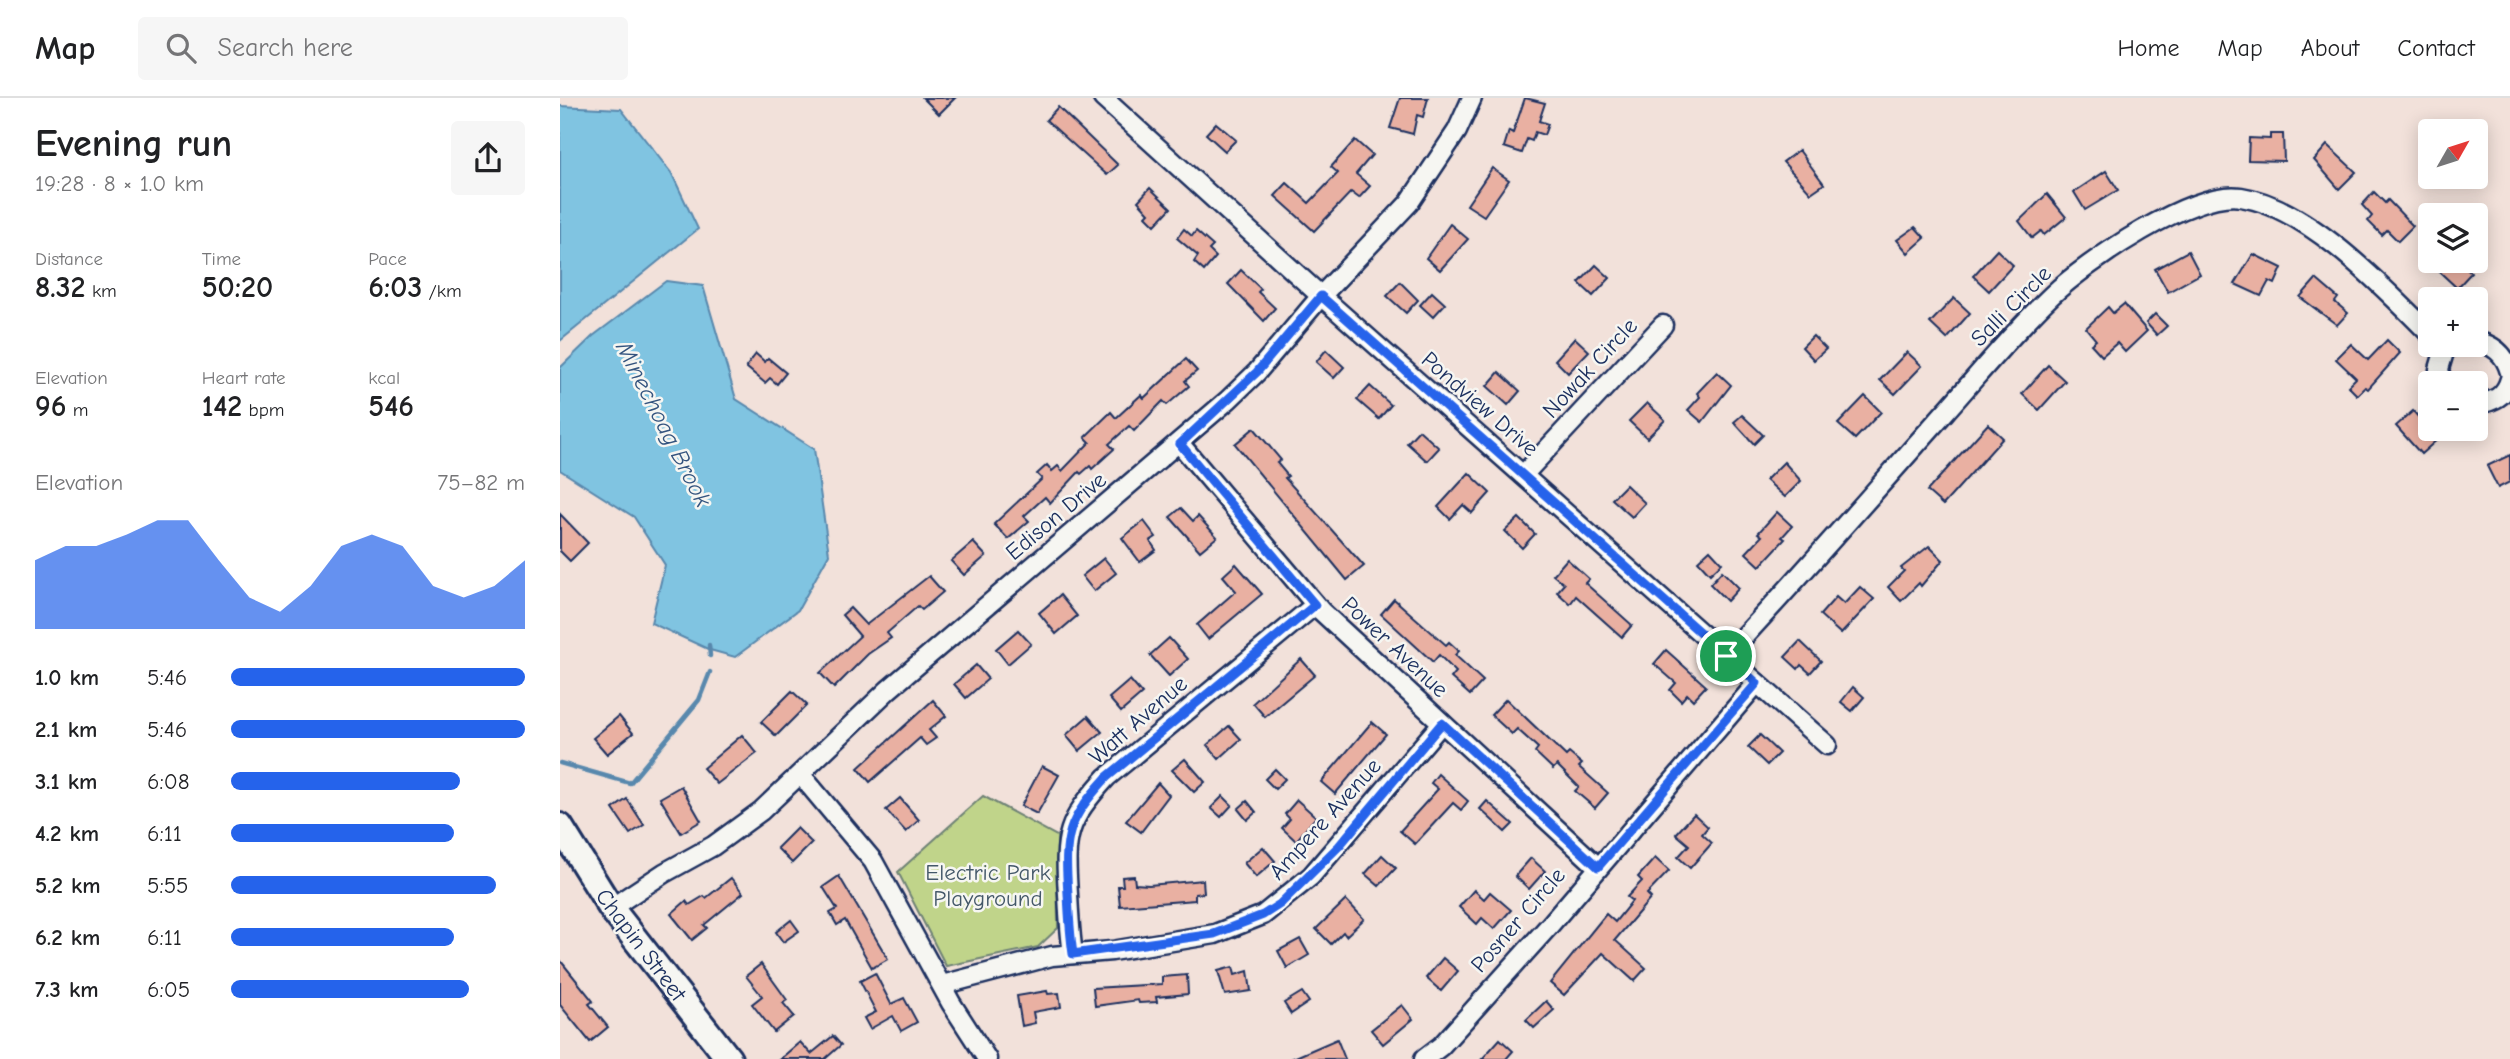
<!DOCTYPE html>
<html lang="en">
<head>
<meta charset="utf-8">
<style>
	body { margin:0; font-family:"Comic Neue",sans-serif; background:#f6f6f6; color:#202124; height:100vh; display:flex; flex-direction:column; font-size:26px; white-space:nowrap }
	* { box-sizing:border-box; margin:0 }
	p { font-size:23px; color:#757577 }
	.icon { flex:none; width:38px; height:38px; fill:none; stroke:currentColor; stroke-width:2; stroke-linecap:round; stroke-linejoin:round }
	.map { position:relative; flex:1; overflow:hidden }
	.panel { display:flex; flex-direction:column; background:#fff; width:560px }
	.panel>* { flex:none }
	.needle { width:46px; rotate:51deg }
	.buttons { position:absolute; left:1858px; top:21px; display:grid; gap:14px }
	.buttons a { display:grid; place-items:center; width:70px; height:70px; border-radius:7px; background:#fff; box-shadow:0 4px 18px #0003; font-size:35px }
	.pin { position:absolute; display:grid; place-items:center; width:60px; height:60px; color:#fff; margin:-30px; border:4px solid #fff; border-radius:50%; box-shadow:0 2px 7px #0007 }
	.round { display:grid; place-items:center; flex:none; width:74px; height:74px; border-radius:7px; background:#f6f6f6 }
	.headline { display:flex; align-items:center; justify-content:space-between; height:119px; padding:0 35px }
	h1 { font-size:38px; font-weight:600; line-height:52px }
	.stats { display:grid; grid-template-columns:repeat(3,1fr); gap:10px; height:119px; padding:7px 35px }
	.stats div { display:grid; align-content:center }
	.stats b { font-size:30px; font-weight:600 }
	.stats small { font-size:19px; font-weight:400 }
	.stats p { font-size:19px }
	.chart { height:196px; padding:14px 35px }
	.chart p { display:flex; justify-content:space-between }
	.chart svg { width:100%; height:126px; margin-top:7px; fill:#2563eb; opacity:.7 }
	ul { padding:0 35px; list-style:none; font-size:23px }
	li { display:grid; grid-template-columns:112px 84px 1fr; align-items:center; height:52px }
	li i { height:18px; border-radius:9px; background:#2563eb }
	header { display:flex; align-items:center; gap:42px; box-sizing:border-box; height:98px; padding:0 35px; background:#fff; border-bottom:2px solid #e0e0e0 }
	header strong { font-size:33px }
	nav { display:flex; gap:38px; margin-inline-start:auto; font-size:24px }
	.search { width:490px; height:63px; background:#f6f6f6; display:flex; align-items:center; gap:18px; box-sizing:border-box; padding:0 24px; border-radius:7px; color:#757577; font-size:26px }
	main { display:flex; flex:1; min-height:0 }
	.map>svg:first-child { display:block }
	.green { fill:#c0d48a; stroke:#6e8274; stroke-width:2 }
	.water { fill:#80c4e1; stroke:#5888ad; stroke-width:2 }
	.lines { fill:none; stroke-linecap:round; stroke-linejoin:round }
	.stream { stroke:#5888ad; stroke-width:4.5 }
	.building { fill:#e9b0a2; stroke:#1b2f5e; stroke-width:2 }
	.minor-casing { stroke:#1b2f5e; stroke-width:23 }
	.secondary-casing { stroke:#1b2f5e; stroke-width:30 }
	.minor { stroke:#f6f6f2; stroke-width:18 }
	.secondary { stroke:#f6f6f2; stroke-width:24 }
	.route-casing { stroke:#fff; stroke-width:14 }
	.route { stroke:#2563eb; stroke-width:9 }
	.labels { text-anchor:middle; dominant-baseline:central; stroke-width:5; stroke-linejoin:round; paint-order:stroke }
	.street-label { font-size:23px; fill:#1b2f5e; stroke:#f6f6f2 }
	.park-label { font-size:23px; fill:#445869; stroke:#f6f6f2 }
	.water-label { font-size:24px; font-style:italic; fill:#34547f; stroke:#f6f6f2 }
</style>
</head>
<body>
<header>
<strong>Map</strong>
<div class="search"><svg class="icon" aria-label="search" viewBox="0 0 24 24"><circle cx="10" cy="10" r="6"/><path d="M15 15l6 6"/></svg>Search here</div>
<nav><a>Home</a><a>Map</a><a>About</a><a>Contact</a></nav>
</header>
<main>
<section class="panel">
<div class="headline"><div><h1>Evening run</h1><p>19:28 · 8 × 1.0 km</p></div><a class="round"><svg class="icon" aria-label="share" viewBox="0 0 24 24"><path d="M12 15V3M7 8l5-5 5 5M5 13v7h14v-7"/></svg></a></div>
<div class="stats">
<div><p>Distance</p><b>8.32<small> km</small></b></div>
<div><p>Time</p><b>50:20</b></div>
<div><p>Pace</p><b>6:03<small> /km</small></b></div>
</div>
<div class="stats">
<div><p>Elevation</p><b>96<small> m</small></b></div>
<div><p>Heart rate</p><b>142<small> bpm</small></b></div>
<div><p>kcal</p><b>546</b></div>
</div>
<div class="chart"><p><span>Elevation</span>75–82 m</p>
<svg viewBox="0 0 160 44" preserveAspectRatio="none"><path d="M0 44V20L10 15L20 15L30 11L40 6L50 6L60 20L70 33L80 38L90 29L100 15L110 11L120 15L130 29L140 33L150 29L160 20V44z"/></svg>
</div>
<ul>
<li><b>1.0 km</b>5:46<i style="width:100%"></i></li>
<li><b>2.1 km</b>5:46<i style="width:100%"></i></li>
<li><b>3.1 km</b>6:08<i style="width:78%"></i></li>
<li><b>4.2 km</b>6:11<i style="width:76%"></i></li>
<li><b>5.2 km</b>5:55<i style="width:90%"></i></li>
<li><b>6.2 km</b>6:11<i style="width:76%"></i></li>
<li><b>7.3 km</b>6:05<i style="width:81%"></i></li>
</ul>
</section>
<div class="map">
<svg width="1950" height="961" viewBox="0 0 1950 961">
	<rect width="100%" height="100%" fill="#f2e1da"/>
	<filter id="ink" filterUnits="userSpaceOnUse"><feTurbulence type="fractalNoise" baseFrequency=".0143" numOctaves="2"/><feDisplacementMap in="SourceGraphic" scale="14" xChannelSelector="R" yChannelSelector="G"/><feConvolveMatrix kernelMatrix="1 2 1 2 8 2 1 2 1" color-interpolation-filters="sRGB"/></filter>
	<g filter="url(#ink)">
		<polygon class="green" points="423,698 497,738 498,830 478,849 386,868 338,774"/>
		<g class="water">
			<polygon points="0,8 61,11 112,76 138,131 0,243"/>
			<polygon points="106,183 143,188 176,301 254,351 269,456 238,512 175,559 150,552 91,525 105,467 74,419 0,372 0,270 33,238"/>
		</g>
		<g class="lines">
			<g class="stream">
				<polyline points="149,547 150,558"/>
				<polyline points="0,665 70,685 139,602 150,574"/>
			</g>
		</g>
		<g class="building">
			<polygon points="363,0 395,0 379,16"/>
			<polygon points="840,0 868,0 863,19 857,17 853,36 830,30"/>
			<polygon points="965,0 985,5 979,23 988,26 984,37 975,34 972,43 967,41 962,55 944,49 949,33 953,35"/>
			<polygon points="498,9 558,67 547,77 486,22"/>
			<polygon points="656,25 676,42 665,53 646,36"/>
			<polygon points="1710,36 1723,36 1724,63 1688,62 1689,40 1710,41"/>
			<polygon points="795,42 812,57 796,76 810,88 799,100 791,94 754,133 715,98 727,85 749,105 778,75 771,69"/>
			<polygon points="1767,47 1796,74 1779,91 1754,62"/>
			<polygon points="1239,52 1264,86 1251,95 1223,64"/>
			<polygon points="932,70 949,82 924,118 907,107"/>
			<polygon points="1546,73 1558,92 1525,112 1514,94"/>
			<polygon points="590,90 611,110 595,127 586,118 589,115 578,103"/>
			<polygon points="1814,94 1825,105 1828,102 1853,128 1838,143 1827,132 1822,137 1808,123 1812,118 1802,107"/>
			<polygon points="1487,96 1506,119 1484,137 1481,133 1472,140 1459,123"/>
			<polygon points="890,126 908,141 880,172 866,160"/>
			<polygon points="1355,129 1365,140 1348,155 1337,142"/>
			<polygon points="624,131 632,138 636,133 653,148 649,152 656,159 644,173 634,164 638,158 617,140"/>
			<polygon points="1437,152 1453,167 1429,193 1413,178"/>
			<polygon points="1628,153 1640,176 1608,194 1595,171"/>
			<polygon points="1693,156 1722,170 1715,186 1709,183 1701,198 1675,186"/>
			<polygon points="1868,163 1898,163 1911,175 1897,190"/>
			<polygon points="1036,167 1050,180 1033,198 1019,185"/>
			<polygon points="681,172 701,191 698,194 715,210 704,223 668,186"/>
			<polygon points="1756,181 1778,200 1775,204 1788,215 1777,227 1740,199"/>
			<polygon points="840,184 858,202 846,215 827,198"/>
			<polygon points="872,194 885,206 873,219 860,207"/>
			<polygon points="1394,200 1410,215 1387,241 1370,225"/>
			<polygon points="1564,206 1587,233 1565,254 1557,245 1542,258 1531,246 1536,242 1526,230 1548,209 1553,215"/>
			<polygon points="1595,216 1607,228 1597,237 1586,225"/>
			<polygon points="1253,238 1266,251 1254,262 1242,249"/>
			<polygon points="1015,240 1029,253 1008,275 995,262"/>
			<polygon points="1827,242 1840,255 1808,291 1805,289 1797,297 1788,288 1796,280 1776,261 1791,246 1808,262"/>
			<polygon points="766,252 784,269 774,280 756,264"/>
			<polygon points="1347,254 1362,268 1335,296 1320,282"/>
			<polygon points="196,256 205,264 208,260 226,275 217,286 210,280 205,285 186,269"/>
			<polygon points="626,261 637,273 625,283 629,288 607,307 603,303 574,333 569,328 549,346 554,351 532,371 530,368 521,376 519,374 490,405 485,399 464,418 469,423 448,441 434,426 482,381 477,376 487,367 492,373 498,368 502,373 530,344 525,339 551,314 556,320 581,297 584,300"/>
			<polygon points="1488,267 1505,283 1479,312 1462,296"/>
			<polygon points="939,274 960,293 948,307 927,288"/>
			<polygon points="1157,274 1171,287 1142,324 1128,312 1140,299 1137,295"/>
			<polygon points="810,288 831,307 819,321 797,302"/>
			<polygon points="1305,298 1321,314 1295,341 1278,326"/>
			<polygon points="1087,305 1105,322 1087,340 1069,323"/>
			<polygon points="1853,313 1878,341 1861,356 1836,328"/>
			<polygon points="1182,317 1203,337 1194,346 1174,324"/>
			<polygon points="1428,326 1443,340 1383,407 1367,393"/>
			<polygon points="694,330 721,362 717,365 728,378 725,380 804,468 787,482 675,346"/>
			<polygon points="859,332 879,350 867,363 847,345"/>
			<polygon points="1950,357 1950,384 1938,390 1927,368"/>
			<polygon points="1224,364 1241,383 1225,399 1206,382"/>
			<polygon points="909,375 930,395 912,415 903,407 890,421 878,409"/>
			<polygon points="1066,387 1085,405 1072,419 1052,401"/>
			<polygon points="621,410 633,423 638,418 657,439 640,453 610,419"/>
			<polygon points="1217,414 1232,428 1222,439 1225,441 1200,468 1186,455 1202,438 1198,435"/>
			<polygon points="0,416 28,445 10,463 0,453"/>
			<polygon points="959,420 975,436 962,450 945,433"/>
			<polygon points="584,423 596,439 590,443 596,452 580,464 562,440"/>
			<polygon points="413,444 426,458 404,477 391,463"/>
			<polygon points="1369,448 1383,462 1361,488 1359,485 1341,503 1328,489 1344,473 1341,470"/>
			<polygon points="1150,452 1162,465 1150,476 1138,463"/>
			<polygon points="544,460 556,475 534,493 522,478"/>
			<polygon points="1007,461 1029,481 1025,485 1072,527 1062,539 1016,498 1010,506 997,494 1004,486 993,477"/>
			<polygon points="676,466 702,496 648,541 637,527 676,493 663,478"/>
			<polygon points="1162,473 1179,490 1167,503 1150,486"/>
			<polygon points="369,478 383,494 362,512 358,508 327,535 331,540 308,556 274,590 260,575 300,538 282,517 290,510 306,527"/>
			<polygon points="1300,489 1314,501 1281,536 1260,517 1276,499 1284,506"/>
			<polygon points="500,497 517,518 496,536 479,515"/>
			<polygon points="834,501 886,547 889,544 899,553 895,557 923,583 910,597 891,580 896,574 879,557 873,564 821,516"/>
			<polygon points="458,532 471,546 448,566 436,551"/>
			<polygon points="609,540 628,561 609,578 590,557"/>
			<polygon points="1240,543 1261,563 1250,575 1241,567 1238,571 1225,559"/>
			<polygon points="1106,552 1146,588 1133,602 1127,596 1121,603 1110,592 1116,585 1094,566"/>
			<polygon points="741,561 755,577 705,619 693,605"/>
			<polygon points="416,567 428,581 406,600 394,586"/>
			<polygon points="570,582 582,596 561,614 549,600"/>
			<polygon points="1293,589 1304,599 1292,613 1281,604"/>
			<polygon points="232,593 247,607 216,638 201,624"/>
			<polygon points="946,601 1006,658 1009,655 1022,666 1019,669 1048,695 1035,710 1015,693 1019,689 997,667 993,671 975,654 978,650 957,631 952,636 931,617"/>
			<polygon points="373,602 386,618 369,632 376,640 366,647 360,640 310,684 298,670"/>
			<polygon points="59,618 73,635 47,656 33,640"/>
			<polygon points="528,618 542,634 519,653 506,637"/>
			<polygon points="812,624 826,636 775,696 761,684"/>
			<polygon points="669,628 681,641 659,661 647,647"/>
			<polygon points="182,637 197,655 157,686 143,670"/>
			<polygon points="1200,637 1219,655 1207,667 1188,649"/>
			<polygon points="625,661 645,684 634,694 612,672"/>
			<polygon points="482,668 499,677 477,716 461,708"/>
			<polygon points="715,671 725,681 715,691 705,681"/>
			<polygon points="878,676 908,703 901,712 893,705 855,746 840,733 878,691 871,685"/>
			<polygon points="598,685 609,697 581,734 566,723"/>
			<polygon points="121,688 141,723 121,735 100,700"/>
			<polygon points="663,698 672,707 661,719 651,710"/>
			<polygon points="340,700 359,722 346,734 326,712"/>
			<polygon points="67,701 84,727 70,736 53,711"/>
			<polygon points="737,702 756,719 736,743 722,730 730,721 725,716"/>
			<polygon points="687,703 696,714 687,722 678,711"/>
			<polygon points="927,703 953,726 945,734 920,711"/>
			<polygon points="1134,716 1148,729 1142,736 1152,745 1130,770 1118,759 1129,747 1116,736"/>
			<polygon points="237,730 252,745 232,765 217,750"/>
			<polygon points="703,749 715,763 696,779 684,765"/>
			<polygon points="822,757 836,770 819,788 805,776"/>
			<polygon points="971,760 985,773 969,791 955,778"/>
			<polygon points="1095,760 1109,773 1087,796 1091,800 1055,842 1086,870 1074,883 1043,855 1004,897 990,885 1046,816 1055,824 1072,803 1067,799 1082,783 1078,779"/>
			<polygon points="279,778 328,861 312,870 285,822 277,827 270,815 277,811 263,789"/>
			<polygon points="574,778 575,786 589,787 643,782 644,795 635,796 635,802 560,808 558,788 563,788 562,779"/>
			<polygon points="171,780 183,795 144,827 147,830 132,842 111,816 126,803 129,807 144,798 146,800"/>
			<polygon points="914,792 924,801 930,794 951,812 934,831 922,820 917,826 899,809"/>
			<polygon points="786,802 804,821 786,838 783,834 771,846 756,831"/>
			<polygon points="231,822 239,833 223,844 216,834"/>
			<polygon points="740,841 749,857 727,870 718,853"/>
			<polygon points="883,860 898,873 881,893 866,880"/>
			<polygon points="0,862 33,903 29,906 48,929 30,944 0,907"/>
			<polygon points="201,866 227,902 223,905 234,918 214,934 192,906 202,898 186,878"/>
			<polygon points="673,869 675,877 688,873 691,893 665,897 658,873"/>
			<polygon points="315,875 331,906 344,900 357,924 341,933 333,918 310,931 304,920 316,914 300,883"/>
			<polygon points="627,877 628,896 596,899 597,904 579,905 578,902 535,908 533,890 602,886 602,879"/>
			<polygon points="487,893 488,896 499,895 501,909 473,914 475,925 462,928 457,898"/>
			<polygon points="742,894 749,904 731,916 724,905"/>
			<polygon points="986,903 994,912 974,930 966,922"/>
			<polygon points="842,907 853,921 823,946 811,932"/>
			<polygon points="273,938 281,947 265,961 220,961 240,944 251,956"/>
			<polygon points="777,941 785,961 731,961"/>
			<polygon points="940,941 953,953 946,961 922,961"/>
		</g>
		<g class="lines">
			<g class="minor-casing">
				<g id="minor">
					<polyline points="543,0 761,198 1267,647"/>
					<path d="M1916,243C1934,247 1945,256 1950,274"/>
					<polyline points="1882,285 1879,271 1885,251"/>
					<path d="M1916,307C1934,303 1945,299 1950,281"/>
					<polyline points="620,346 761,513 1038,769"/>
					<polyline points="963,377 1103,227"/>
					<path d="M1166,558C1241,478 1312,396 1385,314C1420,275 1454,233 1492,197C1527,164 1633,91 1681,99C1748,109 1824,190 1871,237"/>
					<polyline points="241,677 313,763 391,905 427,961"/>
					<polyline points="51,810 104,775 153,748 201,713 328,592 668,302 697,274 761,198 849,105 897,33 912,0"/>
					<path d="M513,856C510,836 509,817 508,796C504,737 506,724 547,679L755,507"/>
					<polyline points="382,887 492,858 552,853 655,836 703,817 751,778 882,625"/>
					<polyline points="864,961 881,948 989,828 1197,585"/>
				</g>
			</g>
			<g class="secondary-casing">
				<polyline id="secondary" points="0,728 51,810 169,961"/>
			</g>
			<use href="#minor" class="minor"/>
			<use href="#secondary" class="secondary"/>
		</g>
	</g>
	<g class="lines" filter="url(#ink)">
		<g class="route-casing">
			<path id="route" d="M761,198L1197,585L1038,769L882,625L779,748L720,806L703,817L654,836L513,856C510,836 509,817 508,796C504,737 506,724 547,679L755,507L620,346L697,274Z"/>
		</g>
		<use href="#route" class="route"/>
	</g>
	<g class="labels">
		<g class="street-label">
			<text transform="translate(1451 208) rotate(-45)">Salli Circle</text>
			<text transform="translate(1030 270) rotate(-47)">Nowak Circle</text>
			<text transform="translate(920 306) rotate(41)">Pondview Drive</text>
			<text transform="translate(496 418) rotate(-40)">Edison Drive</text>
			<text transform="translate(835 549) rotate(43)">Power Avenue</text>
			<text transform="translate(578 622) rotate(-41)">Watt Avenue</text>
			<text transform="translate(765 721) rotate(-48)">Ampere Avenue</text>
			<text transform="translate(958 822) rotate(-49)">Posner Circle</text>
			<text transform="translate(81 847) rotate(53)">Chapin Street</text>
		</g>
		<g class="park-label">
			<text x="428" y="774">Electric Park<tspan x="428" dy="26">Playground</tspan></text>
		</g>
		<g class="water-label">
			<text transform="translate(104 326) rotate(63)">Minechoag Brook</text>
		</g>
	</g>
</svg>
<div class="buttons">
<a><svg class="needle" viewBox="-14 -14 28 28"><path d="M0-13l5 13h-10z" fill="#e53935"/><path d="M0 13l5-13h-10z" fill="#757577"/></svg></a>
<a><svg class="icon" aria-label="layers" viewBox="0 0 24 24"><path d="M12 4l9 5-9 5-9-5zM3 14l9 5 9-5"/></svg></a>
<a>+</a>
<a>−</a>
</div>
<div class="pin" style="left:1166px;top:558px;background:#1e9e55"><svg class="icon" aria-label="arrive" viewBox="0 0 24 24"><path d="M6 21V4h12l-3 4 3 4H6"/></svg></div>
</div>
</main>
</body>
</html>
